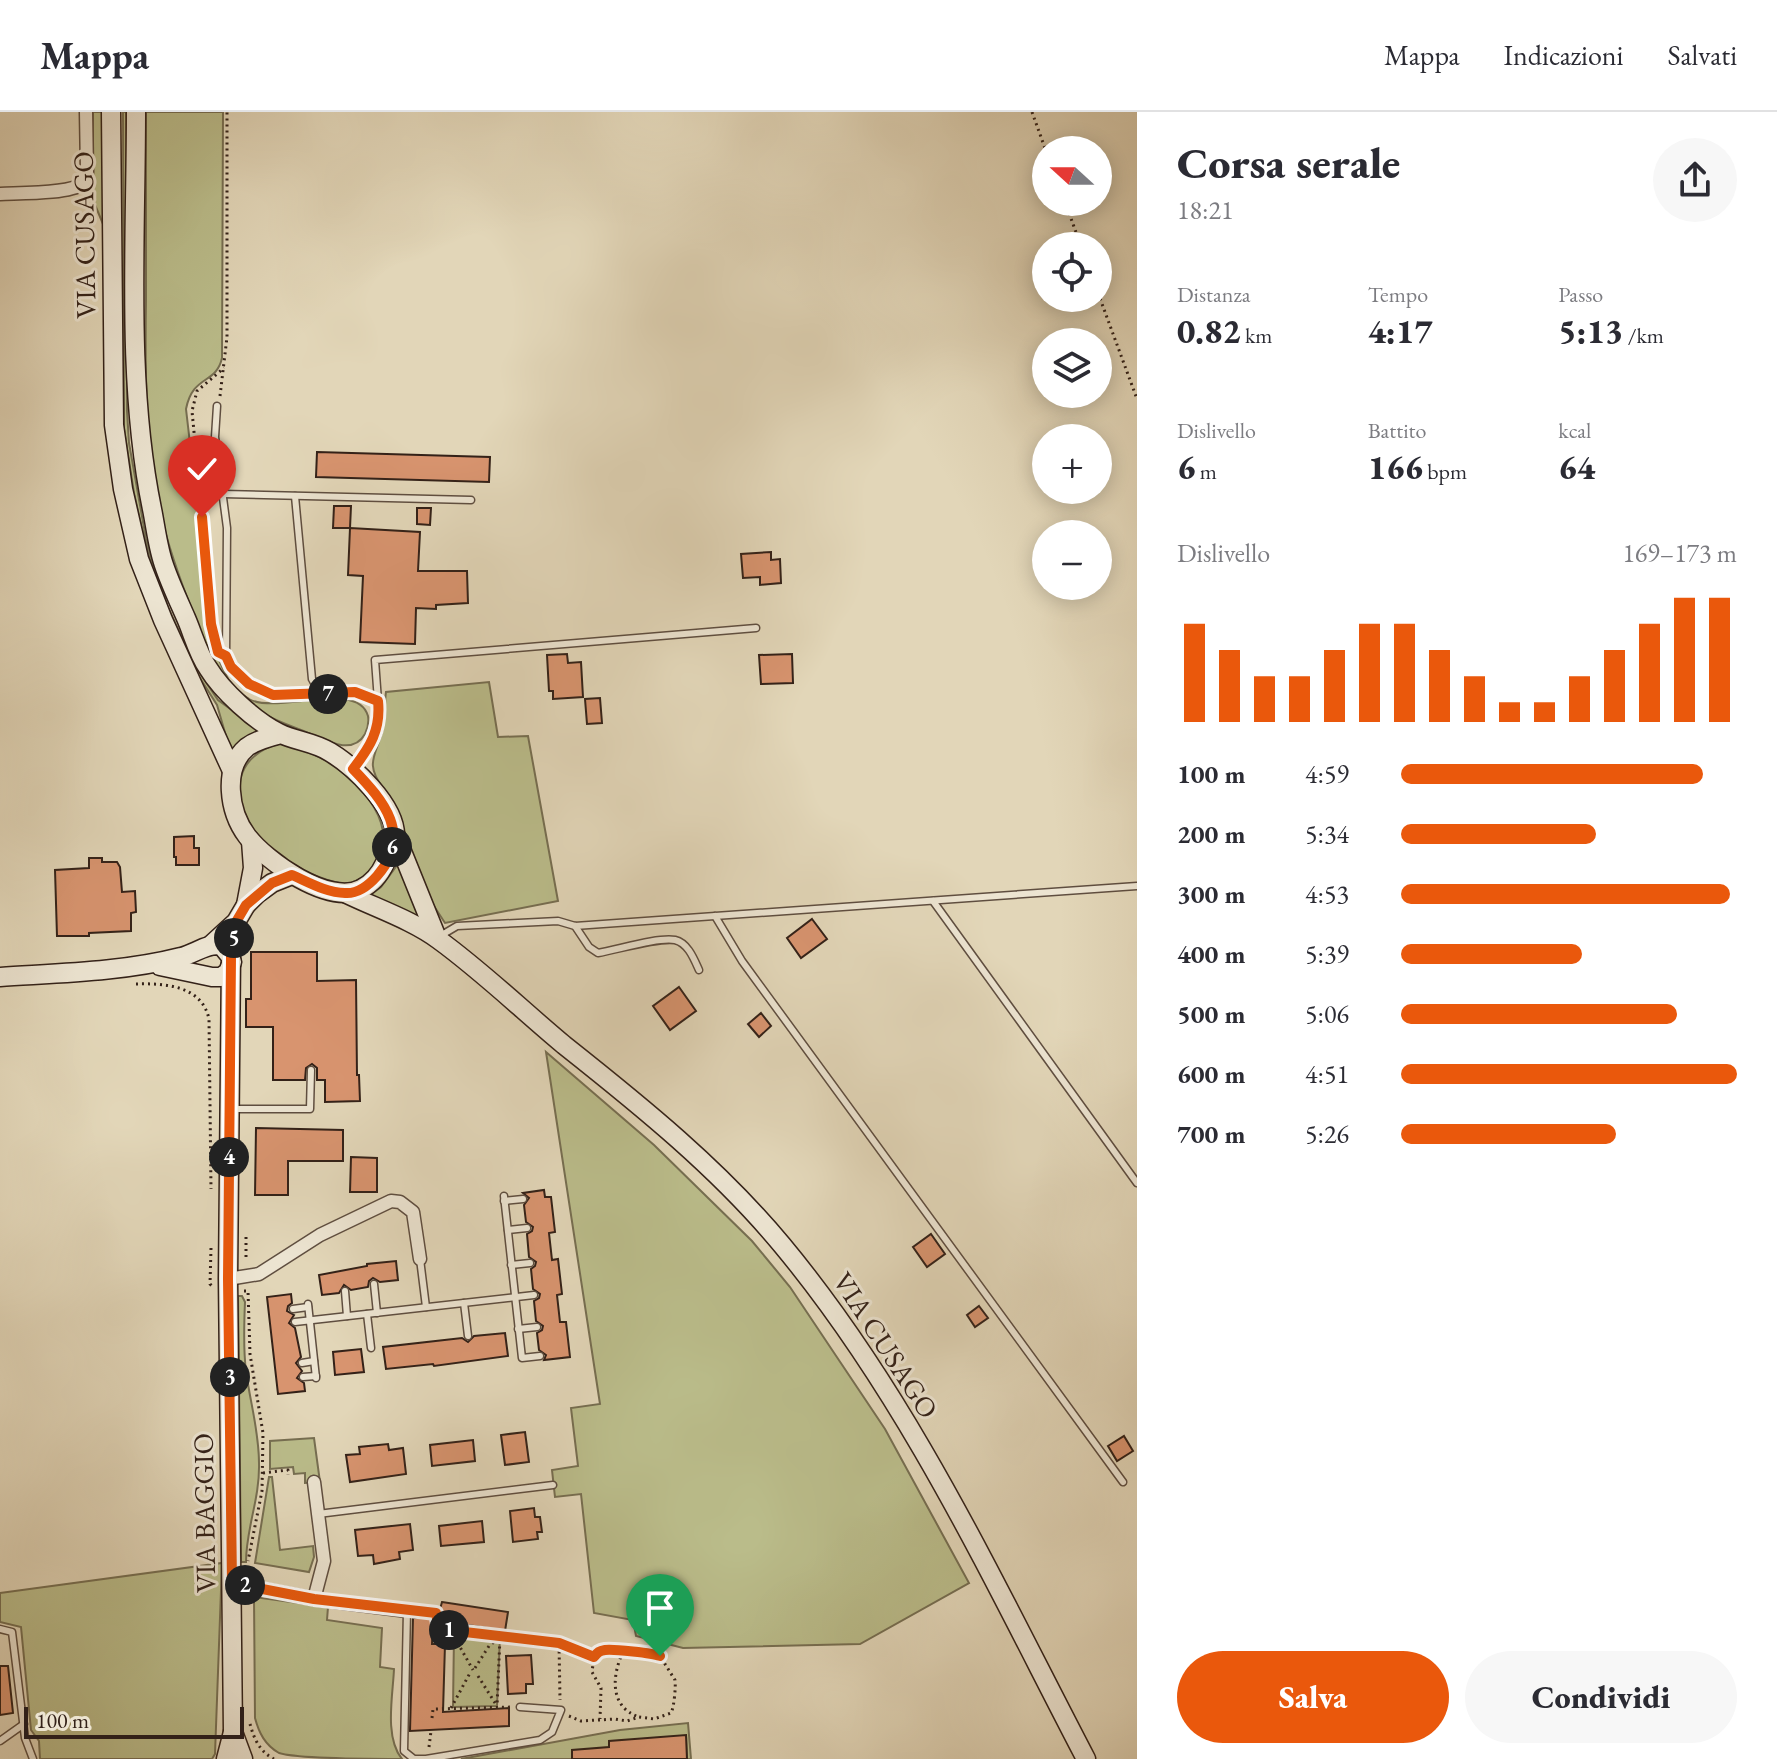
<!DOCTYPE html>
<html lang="it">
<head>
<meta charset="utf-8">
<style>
	body { margin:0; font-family:"EB Garamond",serif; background:#f7f7f7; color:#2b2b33; height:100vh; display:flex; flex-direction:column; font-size:30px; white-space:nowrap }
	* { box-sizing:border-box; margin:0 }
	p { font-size:26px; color:#7c7c81 }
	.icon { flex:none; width:44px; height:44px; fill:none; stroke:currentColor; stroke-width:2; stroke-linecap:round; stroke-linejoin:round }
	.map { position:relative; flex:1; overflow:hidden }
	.side { display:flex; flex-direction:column; background:#fff; width:640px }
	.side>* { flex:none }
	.needle { width:52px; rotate:291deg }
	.controls { position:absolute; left:1032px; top:24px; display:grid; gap:16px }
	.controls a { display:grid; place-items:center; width:80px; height:80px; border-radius:50%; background:#fff; box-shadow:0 4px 20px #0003; font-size:40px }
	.scale { position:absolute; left:24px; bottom:20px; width:220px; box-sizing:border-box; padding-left:8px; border:4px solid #332118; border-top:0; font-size:22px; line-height:28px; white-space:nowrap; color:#332118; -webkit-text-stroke:6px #ece4d1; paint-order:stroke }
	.pin { position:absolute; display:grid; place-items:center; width:68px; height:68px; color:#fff; margin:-82px -34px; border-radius:50% 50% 50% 0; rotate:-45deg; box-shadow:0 0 8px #0007 }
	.pin .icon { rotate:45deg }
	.km { position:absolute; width:40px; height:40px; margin:-20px; border-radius:50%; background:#222; color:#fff; font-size:22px; line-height:40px; text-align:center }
	.round { display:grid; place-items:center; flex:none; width:84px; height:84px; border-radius:42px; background:#f7f7f7 }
	.headline { display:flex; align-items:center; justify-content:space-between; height:136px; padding:0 40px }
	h1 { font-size:44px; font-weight:800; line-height:60px }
	.stats { display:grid; grid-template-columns:repeat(3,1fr); gap:12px; height:136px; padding:8px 40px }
	.stats div { display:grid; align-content:center }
	.stats b { font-size:34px; font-weight:800 }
	.stats small { font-size:22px; font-weight:400 }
	.stats p { font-size:22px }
	.chart { height:224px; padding:16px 40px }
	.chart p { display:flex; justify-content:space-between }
	.chart svg { width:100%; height:144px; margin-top:8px; stroke:#ea580c; stroke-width:6 }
	.button { display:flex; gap:16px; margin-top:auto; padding:16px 40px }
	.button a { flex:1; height:92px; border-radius:48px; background:#ea580c; color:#fff; font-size:32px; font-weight:800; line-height:92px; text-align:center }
	.button a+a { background:#f7f7f7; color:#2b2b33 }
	ul { padding:0 40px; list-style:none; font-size:26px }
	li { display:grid; grid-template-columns:128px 96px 1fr; align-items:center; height:60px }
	li i { height:20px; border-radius:10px; background:#ea580c }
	header { display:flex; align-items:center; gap:48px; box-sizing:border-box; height:112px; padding:0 40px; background:#fff; border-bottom:2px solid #e1e1e2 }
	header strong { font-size:38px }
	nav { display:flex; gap:44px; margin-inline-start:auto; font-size:28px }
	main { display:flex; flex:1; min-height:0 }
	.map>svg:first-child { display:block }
	.green { fill:#babc8a; stroke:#766e51; stroke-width:2 }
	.building { fill:#d8946f; stroke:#332118; stroke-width:2 }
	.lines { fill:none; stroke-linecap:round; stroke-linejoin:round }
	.lane-casing { stroke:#5f4e40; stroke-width:9 }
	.street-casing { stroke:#5f4e40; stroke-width:15 }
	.secondary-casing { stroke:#332118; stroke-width:21 }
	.path { stroke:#332118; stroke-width:3; stroke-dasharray:2 4; stroke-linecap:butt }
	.lane { stroke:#ece4d1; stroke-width:6 }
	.street { stroke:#ece4d1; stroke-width:12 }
	.secondary { stroke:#ece4d1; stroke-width:18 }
	.route-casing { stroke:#fff; stroke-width:16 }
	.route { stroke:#ea580c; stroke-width:10 }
	.labels { text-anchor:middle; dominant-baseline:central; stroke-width:6; stroke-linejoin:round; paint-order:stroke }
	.street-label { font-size:28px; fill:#332118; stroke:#ece4d1 }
</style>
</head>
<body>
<header>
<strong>Mappa</strong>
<nav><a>Mappa</a><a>Indicazioni</a><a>Salvati</a></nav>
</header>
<main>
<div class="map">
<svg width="1137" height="1647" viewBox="0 0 1137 1647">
	<rect width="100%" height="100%" fill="#e2d6b8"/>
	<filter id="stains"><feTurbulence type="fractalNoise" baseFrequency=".0025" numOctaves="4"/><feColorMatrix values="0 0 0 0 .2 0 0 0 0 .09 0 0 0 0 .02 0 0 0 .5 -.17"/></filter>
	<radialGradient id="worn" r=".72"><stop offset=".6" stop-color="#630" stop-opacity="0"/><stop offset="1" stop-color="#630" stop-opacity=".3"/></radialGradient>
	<g class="green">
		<polygon points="93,0 103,0 103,112 93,88"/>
		<polygon points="123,0 126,0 127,299 129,331 146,427 168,495 195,554 218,588 261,619 233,639 230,638 217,593 193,555 166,496 144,426 134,381 124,317"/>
		<path d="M146,0H223L222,246C216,273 193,262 186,297L212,521C217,545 225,574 249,587C277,603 358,567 368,604C369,610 368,616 365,622C352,645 324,627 306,620C284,611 259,603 242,586C218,563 206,533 194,503C175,456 159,408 152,358C145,302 145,244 146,188C146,125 146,63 146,0Z"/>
		<path d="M489,570L498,625L528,624L558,789L445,811L432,791L383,676C365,652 375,645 382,620C386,607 384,593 386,580Z"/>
		<path d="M281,631C296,636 313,640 326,649C361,671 405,716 371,757C363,767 352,773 339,771C310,765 269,742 253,717C229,680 236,643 281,631Z"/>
		<polygon points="398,752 426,808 369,784 381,775"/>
		<polygon points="546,940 654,1033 752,1129 790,1175 885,1317 969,1471 860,1532 683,1536 636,1524 633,1508 594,1501 581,1382 555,1385 552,1358 578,1354 571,1296 600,1292"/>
		<path d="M238,1184H242L245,1190C244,1213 243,1236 246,1259C250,1290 259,1319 259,1351C260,1387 246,1416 246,1450H241Z"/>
		<polygon points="314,1326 320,1370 305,1371 305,1361 294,1362 293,1355 270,1357 270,1329"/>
		<polygon points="269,1365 272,1365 280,1438 313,1434 314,1445 309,1460 255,1451"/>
		<polygon points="222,1451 215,1642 212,1647 40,1647 39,1629 31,1618 21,1515 0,1510 0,1481"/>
		<path d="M254,1485L328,1495L327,1508L382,1516L380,1555L394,1557C393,1583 384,1625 402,1647C376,1647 298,1647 279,1641C265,1633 259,1621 255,1606Z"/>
		<polygon points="479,1523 500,1525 497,1594 453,1595 454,1524"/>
		<polygon points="688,1611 691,1647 687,1647 686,1624 609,1635 575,1647 461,1647 620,1618"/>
	</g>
	<g class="building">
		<polygon points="317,340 490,345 489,370 316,365"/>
		<polygon points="334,394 351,394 350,416 333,416"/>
		<polygon points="417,396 431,396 430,413 417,412"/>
		<polygon points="350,416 420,420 418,459 467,459 468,491 436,493 436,497 416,496 415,532 360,530 363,464 348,463"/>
		<polygon points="771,440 771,448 780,447 781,471 760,473 760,465 743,466 741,442"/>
		<polygon points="567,542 568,551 581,550 583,585 553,587 553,579 549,579 547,543"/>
		<polygon points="792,542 793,571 761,572 759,543"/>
		<polygon points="600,586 602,611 587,612 585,587"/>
		<polygon points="194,724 194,736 199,736 199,753 176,753 176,745 174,745 174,725"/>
		<polygon points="89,746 102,746 102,750 117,750 120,755 122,780 135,779 136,800 131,801 131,819 89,821 89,824 57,824 55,758 89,756"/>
		<polygon points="812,807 827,827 801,846 787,826"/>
		<polygon points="251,840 317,840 317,869 356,868 357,963 359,963 360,989 325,990 325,968 317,968 317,956 312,952 306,956 305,968 273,968 273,915 246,915 246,887 251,887"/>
		<polygon points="679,875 696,899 670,918 653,894"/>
		<polygon points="761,901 771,914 759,925 748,912"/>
		<polygon points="256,1016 343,1018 343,1049 288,1049 288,1083 255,1083"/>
		<polygon points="351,1045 377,1046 377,1080 350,1080"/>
		<polygon points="544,1078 545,1085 551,1085 555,1120 549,1121 552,1148 558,1147 562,1182 557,1183 560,1210 566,1210 570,1245 544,1248 546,1243 539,1238 537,1221 542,1218 543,1214 536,1209 534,1189 539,1186 540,1182 533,1177 531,1157 535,1154 536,1150 529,1145 527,1122 532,1119 533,1115 526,1110 524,1093 529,1086 523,1081"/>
		<polygon points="931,1122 945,1142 927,1155 913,1135"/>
		<polygon points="396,1149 398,1168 380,1170 373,1166 369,1169 368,1175 351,1178 344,1173 339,1181 322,1183 319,1163 367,1154 367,1152"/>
		<polygon points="291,1182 292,1191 288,1194 287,1199 294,1203 289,1211 295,1216 301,1245 296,1251 302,1259 297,1266 304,1271 305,1279 278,1282 267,1185"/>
		<polygon points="979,1194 988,1206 975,1215 967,1203"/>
		<polygon points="505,1221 508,1244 434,1254 433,1252 386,1257 383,1235 462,1226 468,1230 474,1224"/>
		<polygon points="361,1237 364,1260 335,1263 333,1240"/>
		<polygon points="525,1320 529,1350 505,1353 501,1323"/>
		<polygon points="1124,1324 1133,1339 1117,1349 1108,1334"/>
		<polygon points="473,1328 475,1349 432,1354 430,1333"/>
		<polygon points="388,1332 389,1338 403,1336 406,1362 350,1370 346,1343 360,1342 359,1335"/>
		<polygon points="534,1396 535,1405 540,1405 542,1420 537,1420 538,1427 513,1430 510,1399"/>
		<polygon points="482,1409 484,1430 441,1434 439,1414"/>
		<polygon points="410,1412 413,1438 399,1440 400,1447 374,1452 373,1443 358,1444 355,1418"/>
		<polygon points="442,1490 508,1500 505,1519 437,1508"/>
		<polygon points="433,1505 432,1532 445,1532 443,1600 509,1596 509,1614 410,1619 413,1506"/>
		<polygon points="531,1543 533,1572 526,1572 526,1581 508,1582 506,1544"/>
		<polygon points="0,1554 8,1554 13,1601 0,1603"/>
		<polygon points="686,1623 687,1647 572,1647 572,1638 609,1635 609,1629"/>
	</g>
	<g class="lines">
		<g class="lane-casing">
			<g id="lane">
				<path d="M217,294L215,325L227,416L226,544L240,565L261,579L273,583L355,580L378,589C381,616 371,634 355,655"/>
				<polyline points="223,382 471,388"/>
				<polyline points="295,384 312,567 320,582"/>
				<polyline points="378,589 375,548 756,516"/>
				<polyline points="933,789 1137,1071"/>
				<polyline points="715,804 742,849 1123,1370"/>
				<path d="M575,814L589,835L598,841C617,838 657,825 675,828C688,831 694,847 699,858"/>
				<polyline points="440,824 457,814 558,809 575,814 1137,774"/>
				<polyline points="233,997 310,997 311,958"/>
				<polyline points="504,1084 522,1246 540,1244"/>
				<polyline points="504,1089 523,1087"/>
				<polyline points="508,1118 527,1116"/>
				<polyline points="420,1147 426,1195"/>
				<polyline points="511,1153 530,1151"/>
				<polyline points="374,1172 377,1201"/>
				<polyline points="345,1179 347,1204"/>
				<polyline points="464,1191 468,1224"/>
				<polyline points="308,1192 316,1266"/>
				<polyline points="293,1197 308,1195"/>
				<polyline points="367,1202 371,1236"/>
				<polyline points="295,1210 534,1183"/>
				<polyline points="518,1217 537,1215"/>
				<polyline points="302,1251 314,1249"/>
				<polyline points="303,1265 316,1264"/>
				<polyline points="318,1402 553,1373"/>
				<polyline points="407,1499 404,1639 414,1647 426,1647 540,1628 552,1620 561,1598 520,1595"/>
				<polyline points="0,1517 12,1520 25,1626 33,1647"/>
				<polyline points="0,1629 24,1612"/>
			</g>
		</g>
		<g class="street-casing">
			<g id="street">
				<path d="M0,82C18,81 69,82 82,72C86,68 86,66 87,60L86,0"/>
				<polyline points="228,1167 259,1162 320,1123 391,1089 400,1090 413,1100 420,1147"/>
				<polyline points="232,1471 314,1487 407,1499"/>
				<polyline points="314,1487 324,1449 314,1370"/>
			</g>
		</g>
		<g class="secondary-casing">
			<g id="secondary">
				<polyline points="111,0 114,313 123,377 139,447 163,508 232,659"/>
				<path d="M136,0C136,129 126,271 152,397C156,417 158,438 165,456C171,473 179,490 186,506C193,522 198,542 208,556C222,579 255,609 279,621C295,629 314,630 330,640C353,654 395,693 395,723C395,732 390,743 385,751C380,762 371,772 361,777C329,794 266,749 247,724C229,700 222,656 247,635C257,628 269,625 281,622"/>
				<polyline points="395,722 437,826"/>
				<path d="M347,782C376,796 414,809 439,828C483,860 522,898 564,933C641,994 719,1057 782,1133C910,1287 994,1471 1086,1647"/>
				<polyline points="246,793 253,756 251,729"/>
				<polyline points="212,832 236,810 246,793 257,782 272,771 292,763"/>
				<polyline points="160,854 212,865 221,865 228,860 232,850"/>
				<path d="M0,865C60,861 122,860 181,845C195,842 208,830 222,834L231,845L228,1167L233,1620L226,1647"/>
				<polyline points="233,1620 243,1647"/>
			</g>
		</g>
		<g class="path">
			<polyline points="1032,0 1046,39"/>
			<polyline points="1065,90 1081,134"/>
			<polyline points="1098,181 1137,287"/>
			<polyline points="220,284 227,225 227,0"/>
			<polyline points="214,530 192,299 197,279 224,256"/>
			<path d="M136,872C166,871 202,874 209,907L211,1077"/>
			<polyline points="246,1125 246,1148"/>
			<polyline points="211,1136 210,1172 213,1175"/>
			<polyline points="244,1179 248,1179 250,1242 263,1321 262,1379 248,1449"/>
			<polyline points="263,1361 288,1358 288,1363"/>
			<polyline points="418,1499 436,1501 439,1517 451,1519 473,1558"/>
			<polyline points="451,1526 451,1519 476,1520 500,1525 497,1594"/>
			<polyline points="559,1531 594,1545"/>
			<path d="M623,1540C612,1563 609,1595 639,1605"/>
			<polyline points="475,1556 489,1534 500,1525 559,1531 560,1588"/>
			<polyline points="478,1564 497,1594"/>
			<polyline points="451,1596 470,1561"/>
			<path d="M569,1604L581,1609L615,1607L627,1609L639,1605L654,1607L671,1601C674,1596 676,1574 675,1568L660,1544L651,1540L601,1538L594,1545L592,1560L601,1576L600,1607"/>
			<polyline points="432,1606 433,1597 513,1595"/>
			<path d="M250,1612C254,1627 260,1640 274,1647"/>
			<polyline points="429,1635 431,1619"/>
		</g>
		<use href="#lane" class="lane"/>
		<use href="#street" class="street"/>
		<use href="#secondary" class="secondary"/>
	</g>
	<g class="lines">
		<g class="route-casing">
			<path id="route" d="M202,405L211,512L218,540L226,544L231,555L249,572L273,583L355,580L378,589C381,618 370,635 353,657C384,689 413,723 377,764C369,773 357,782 345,781C327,781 308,770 292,763L272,771L246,793L236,810L231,845L228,1167L232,1471L314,1487L436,1501L439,1517L559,1531L594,1545C598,1540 599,1539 605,1538C613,1537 653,1541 660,1544"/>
		</g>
		<use href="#route" class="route"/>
	</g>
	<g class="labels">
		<g class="street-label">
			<text transform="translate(84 123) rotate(-91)">VIA CUSAGO</text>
			<text transform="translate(886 1233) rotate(57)">VIA CUSAGO</text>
			<text transform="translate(204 1401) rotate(-91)">VIA BAGGIO</text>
		</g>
	</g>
	<rect width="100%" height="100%" filter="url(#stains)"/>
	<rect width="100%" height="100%" fill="url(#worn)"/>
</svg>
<div class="controls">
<a><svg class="needle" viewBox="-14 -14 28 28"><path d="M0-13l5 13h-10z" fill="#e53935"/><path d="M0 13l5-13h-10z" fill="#7c7c81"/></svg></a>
<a><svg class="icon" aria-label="locate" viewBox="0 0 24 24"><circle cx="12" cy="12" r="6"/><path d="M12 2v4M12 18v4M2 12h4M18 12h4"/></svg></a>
<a><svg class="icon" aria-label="layers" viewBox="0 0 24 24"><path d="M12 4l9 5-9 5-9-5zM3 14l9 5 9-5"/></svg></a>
<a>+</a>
<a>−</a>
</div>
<div class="scale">100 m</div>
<div class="pin" style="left:660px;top:1544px;background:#1e9e55"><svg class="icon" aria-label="arrive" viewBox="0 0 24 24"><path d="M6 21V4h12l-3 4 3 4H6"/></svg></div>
<div class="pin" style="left:202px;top:405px;background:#d93025"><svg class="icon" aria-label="check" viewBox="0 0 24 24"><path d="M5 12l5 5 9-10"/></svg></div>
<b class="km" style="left:449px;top:1518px">1</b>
<b class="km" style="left:245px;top:1473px">2</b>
<b class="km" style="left:230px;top:1265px">3</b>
<b class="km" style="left:229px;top:1045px">4</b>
<b class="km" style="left:234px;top:826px">5</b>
<b class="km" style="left:392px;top:735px">6</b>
<b class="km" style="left:328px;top:582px">7</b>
</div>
<section class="side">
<div class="headline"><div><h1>Corsa serale</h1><p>18:21</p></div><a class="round"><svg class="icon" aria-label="share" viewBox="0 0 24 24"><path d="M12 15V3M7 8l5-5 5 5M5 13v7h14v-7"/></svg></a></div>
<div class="stats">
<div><p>Distanza</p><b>0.82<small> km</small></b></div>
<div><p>Tempo</p><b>4:17</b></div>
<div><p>Passo</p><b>5:13<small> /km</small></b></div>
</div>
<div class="stats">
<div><p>Dislivello</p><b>6<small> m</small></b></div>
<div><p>Battito</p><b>166<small> bpm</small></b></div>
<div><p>kcal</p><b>64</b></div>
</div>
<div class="chart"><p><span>Dislivello</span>169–173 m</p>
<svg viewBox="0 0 160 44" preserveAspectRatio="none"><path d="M5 44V14M15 44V22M25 44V30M35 44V30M45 44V22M55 44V14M65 44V14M75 44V22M85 44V30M95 44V38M105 44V38M115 44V30M125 44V22M135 44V14M145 44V6M155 44V6"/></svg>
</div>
<ul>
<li><b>100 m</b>4:59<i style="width:90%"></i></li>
<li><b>200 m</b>5:34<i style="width:58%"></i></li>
<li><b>300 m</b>4:53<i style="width:98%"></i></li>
<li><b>400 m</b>5:39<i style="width:54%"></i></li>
<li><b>500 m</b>5:06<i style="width:82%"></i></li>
<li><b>600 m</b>4:51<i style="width:100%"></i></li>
<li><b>700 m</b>5:26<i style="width:64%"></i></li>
</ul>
<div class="button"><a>Salva</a><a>Condividi</a></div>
</section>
</main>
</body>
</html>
